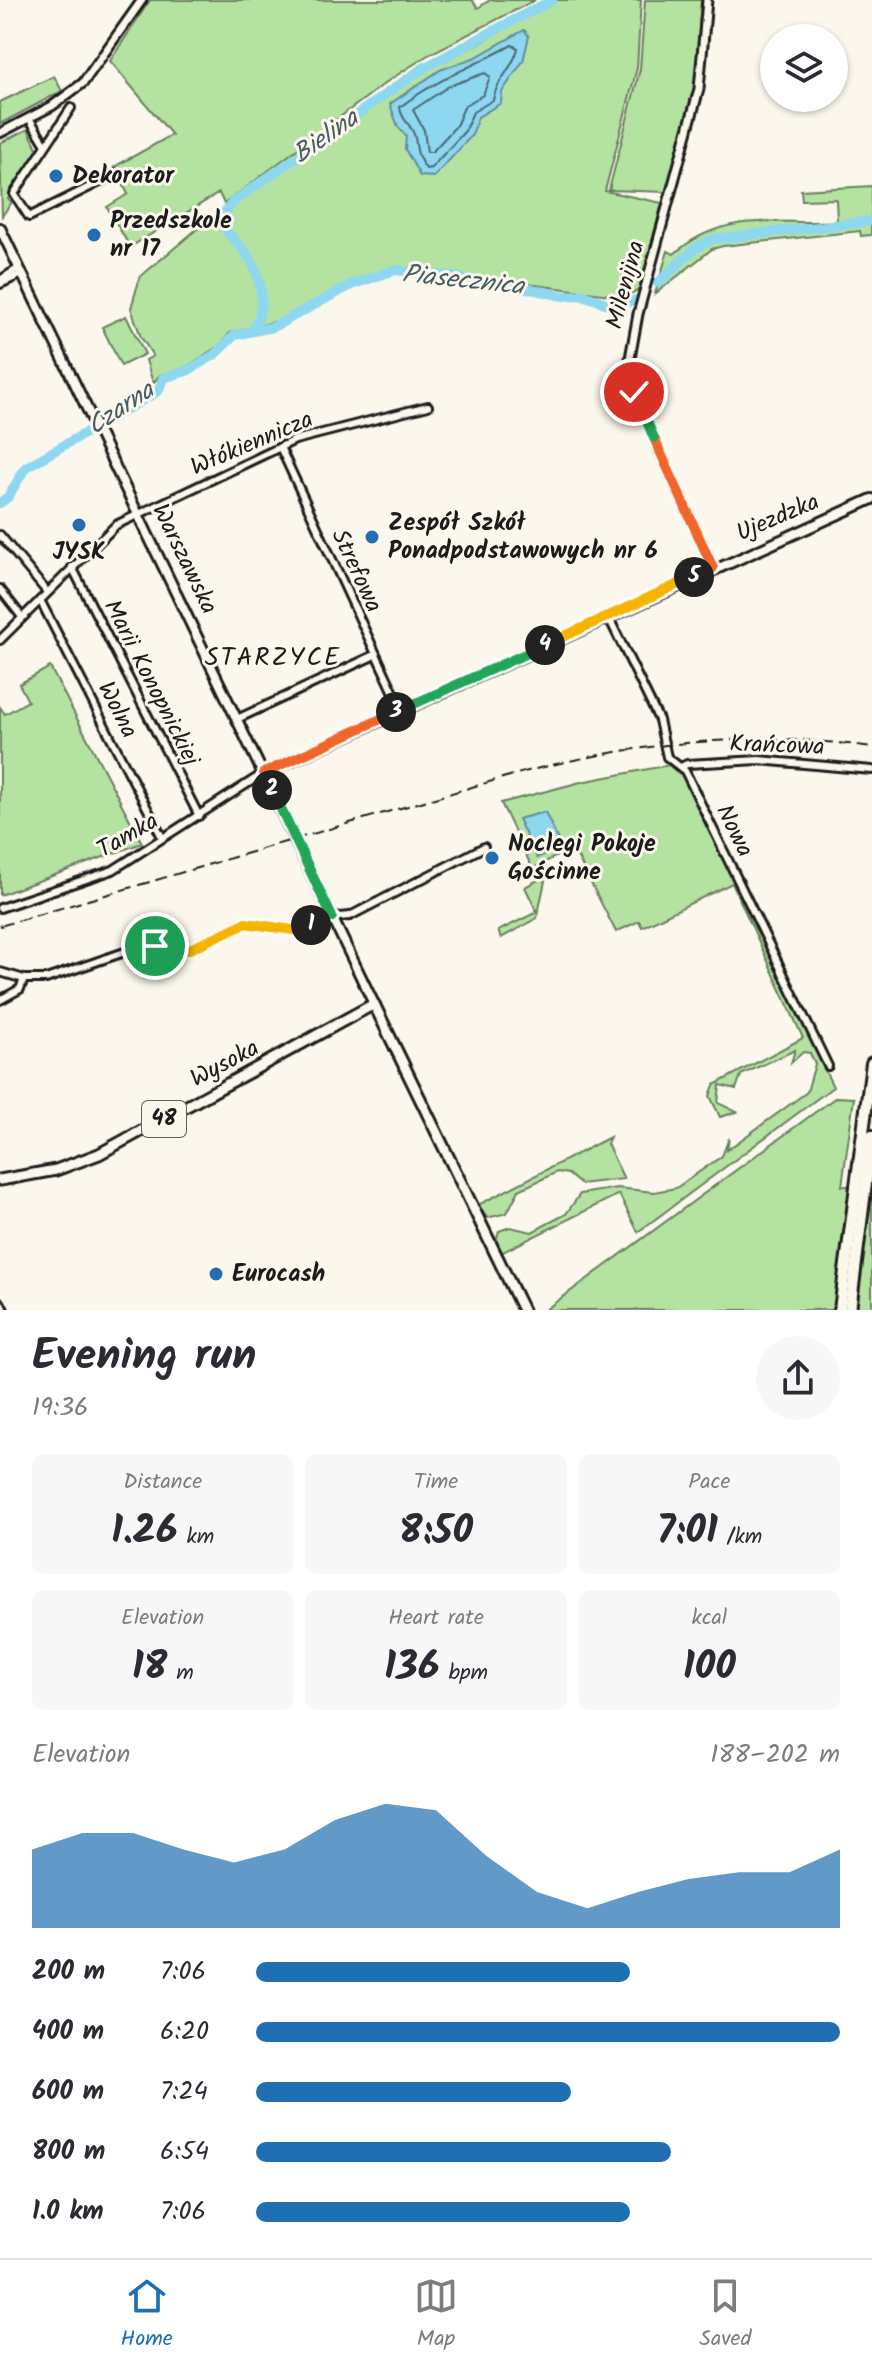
<!DOCTYPE html>
<html lang="en">
<head>
<meta charset="utf-8">
<style>
	body { margin:0; font-family:Kalam,sans-serif; background:#f7f7f7; color:#2b2b33; height:100vh; display:flex; flex-direction:column; font-size:30px; white-space:nowrap }
	* { box-sizing:border-box; margin:0 }
	p { font-size:26px; color:#7c7c81 }
	.icon { flex:none; width:44px; height:44px; fill:none; stroke:currentColor; stroke-width:2; stroke-linecap:round; stroke-linejoin:round }
	.map { position:relative; height:1310px; overflow:hidden }
	.details { display:flex; flex-direction:column; background:#fff; flex:1 }
	.details>* { flex:none }
	.buttons { position:absolute; left:760px; top:24px; display:grid; gap:16px }
	.buttons a { display:grid; place-items:center; width:88px; height:88px; border-radius:50%; background:#fff; box-shadow:0 2px 6px #0004; font-size:40px }
	.pin { position:absolute; display:grid; place-items:center; width:68px; height:68px; color:#fff; margin:-34px; border:4px solid #fff; border-radius:50%; box-shadow:0 2px 8px #0007 }
	.km { position:absolute; width:40px; height:40px; margin:-20px; border-radius:50%; background:#222; color:#fff; font-size:22px; line-height:40px; text-align:center }
	.round { display:grid; place-items:center; flex:none; width:84px; height:84px; border-radius:42px; background:#f7f7f7 }
	.headline { display:flex; align-items:center; justify-content:space-between; height:136px; padding:0 32px }
	h1 { font-size:44px; font-weight:700; line-height:60px }
	.metrics { display:grid; grid-template-columns:repeat(3,1fr); gap:12px; height:136px; padding:8px 32px }
	.metrics div { display:grid; align-content:center; border-radius:12px; background:#f7f7f7; text-align:center }
	.metrics b { font-size:40px; font-weight:700 }
	.metrics small { font-size:22px; font-weight:400 }
	.metrics p { font-size:22px }
	.chart { height:224px; padding:16px 32px }
	.chart p { display:flex; justify-content:space-between }
	.chart svg { width:100%; height:144px; margin-top:8px; fill:#1f6fb2; opacity:.7 }
	ul { padding:0 32px; list-style:none; font-size:26px }
	li { display:grid; grid-template-columns:128px 96px 1fr; align-items:center; height:60px }
	li i { height:20px; border-radius:10px; background:#1f6fb2 }
	.menu { display:flex; justify-content:space-around; align-items:center; height:112px; border-top:2px solid #e1e1e2; background:#fff; font-size:22px; color:#7c7c81 }
	.menu a { display:grid; justify-items:center; gap:4px }
	.menu .selected { color:#1f6fb2 }
	.map>svg:first-child { display:block }
	.green { fill:#b4e2a1; stroke:#687f5e; stroke-width:2 }
	.water { fill:#8ed7f0; stroke:#608c9b; stroke-width:2 }
	.lines { fill:none; stroke-linecap:round; stroke-linejoin:round }
	.shore { stroke:#4a6771; stroke-width:2 }
	.river { stroke:#8ed7f0; stroke-width:10 }
	.minor-casing { stroke:#1c1c1c; stroke-width:12 }
	.tertiary-casing { stroke:#1c1c1c; stroke-width:13 }
	.secondary-casing { stroke:#1c1c1c; stroke-width:14 }
	.primary-casing { stroke:#1c1c1c; stroke-width:15 }
	.motorway-casing { stroke:#1c1c1c; stroke-width:16 }
	.minor { stroke:#fbf7ec; stroke-width:6 }
	.tertiary { stroke:#fbf7ec; stroke-width:7 }
	.secondary { stroke:#fbf7ec; stroke-width:8 }
	.primary { stroke:#fbf7ec; stroke-width:9 }
	.motorway { stroke:#fbf7ec; stroke-width:10 }
	.rail { stroke:#1c1c1c; stroke-width:2; stroke-dasharray:12 6; stroke-linecap:butt }
	.split-1-casing { stroke:#fff; stroke-width:16 }
	.split-2-casing { stroke:#fff; stroke-width:16 }
	.split-3-casing { stroke:#fff; stroke-width:16 }
	.split-4-casing { stroke:#fff; stroke-width:16 }
	.split-5-casing { stroke:#fff; stroke-width:16 }
	.split-6-casing { stroke:#fff; stroke-width:16 }
	.split-7-casing { stroke:#fff; stroke-width:16 }
	.split-1 { stroke:#f5b400; stroke-width:10 }
	.split-2 { stroke:#22a559; stroke-width:10 }
	.split-3 { stroke:#f0652b; stroke-width:10 }
	.split-4 { stroke:#22a559; stroke-width:10 }
	.split-5 { stroke:#f5b400; stroke-width:10 }
	.split-6 { stroke:#f0652b; stroke-width:10 }
	.split-7 { stroke:#22a559; stroke-width:10 }
	.poi-dot { fill:#1f6fb2; stroke:#fbf7ec; stroke-width:3 }
	.labels { text-anchor:middle; dominant-baseline:central; stroke-width:6; stroke-linejoin:round; paint-order:stroke }
	.shield { fill:#fbf7ec; stroke:#5f5e5a; stroke-width:2 }
	.shield-label { font-size:22px; font-weight:bold; fill:#1c1c1c }
	.poi-label { font-size:24px; font-weight:bold; fill:#1c1c1c; stroke:#fbf7ec; text-anchor:start }
	.street-label { font-size:24px; fill:#1c1c1c; stroke:#fbf7ec }
	.water-label { font-size:26px; font-style:italic; fill:#445d66; stroke:#fbf7ec }
	.neighbourhood-label { font-size:26px; letter-spacing:2px; fill:#1c1c1c; stroke:#fbf7ec }
</style>
</head>
<body>
<div class="map">
<svg width="872" height="1310" viewBox="0 0 872 1310">
	<rect width="100%" height="100%" fill="#fbf7ec"/>
	<filter id="ink" filterUnits="userSpaceOnUse"><feTurbulence type="fractalNoise" baseFrequency=".0125" numOctaves="2"/><feDisplacementMap in="SourceGraphic" scale="16" xChannelSelector="R" yChannelSelector="G"/><feConvolveMatrix kernelMatrix="1 2 1 2 8 2 1 2 1" color-interpolation-filters="sRGB"/></filter>
	<g filter="url(#ink)">
		<g class="green">
			<polygon points="150,0 472,0 478,8 490,0 535,0 428,55 388,81 224,204 219,193 130,247 107,207 128,194 114,167 172,135 110,61"/>
			<polygon points="549,0 641,0 637,68 605,191 662,203 640,289 624,297 441,272 395,269 351,284 285,319 230,333 220,345 185,368 160,375 153,383 146,360 153,356 141,337 131,308 140,277 197,229 321,139 421,72 484,41"/>
			<polygon points="645,0 701,0 695,83 667,192 609,190 640,69"/>
			<polygon points="54,76 62,91 0,124 0,102"/>
			<polygon points="28,129 39,152 8,199 12,202 2,216 0,143"/>
			<path d="M872,186L871,235L861,236L860,231L723,246L712,249L655,294L668,251L674,254C726,208 779,226 837,221L836,199L802,200L801,190Z"/>
			<polygon points="126,316 145,354 121,366 102,327"/>
			<polygon points="50,667 142,843 0,895 0,707 5,714 28,701 19,684"/>
			<polygon points="669,765 678,773 683,773 833,1087 638,1232 619,1194 501,1253 496,1241 499,1231 510,1227 532,1232 566,1214 580,1194 617,1188 654,1192 676,1188 722,1156 729,1138 727,1150 807,1092 815,1064 810,1053 803,1052 791,1063 795,1050 741,1075 736,1089 720,1085 718,1103 737,1112 720,1117 710,1096 714,1085 803,1038 732,883 642,927 639,921 616,932 573,848 537,866 545,881 537,918 501,938 498,931 537,912 525,887 538,880 501,803 581,782"/>
			<polygon points="836,1097 854,1098 842,1186 852,1186 837,1310 545,1310"/>
			<polygon points="610,1137 607,1144 624,1179 580,1184 568,1174 557,1172 519,1190 507,1213 487,1218 478,1205"/>
			<polygon points="872,1177 872,1310 856,1310"/>
		</g>
		<g class="water">
			<polygon points="524,30 529,36 523,61 502,92 501,103 478,117 472,135 434,177 420,176 405,149 406,136 398,127 390,104 440,70 476,57"/>
			<polygon points="545,812 561,847 537,858 518,819"/>
		</g>
		<g class="lines">
			<g class="shore">
				<path d="M512,45L518,48C514,68 496,80 493,100L473,112L465,131L431,168L426,169C412,151 419,141 412,130C407,121 401,118 400,107C435,80 474,66 512,45Z"/>
				<polygon points="485,73 490,77 483,95 465,105 456,126 432,152 427,152 424,130 413,110 449,86"/>
			</g>
			<g class="river">
				<polyline points="658,283 694,249 712,239 872,221"/>
				<path d="M252,331C267,308 263,277 246,253C237,240 226,235 219,219L233,202L420,70L552,0"/>
				<polyline points="0,503 8,497 26,467 143,400 159,390 163,378 187,371 214,355 235,335 273,327 351,285 395,270 508,284 563,296 583,295 611,305 636,300"/>
			</g>
			<g class="minor-casing">
				<g id="minor">
					<polyline points="71,108 14,194 29,217 118,173"/>
					<polyline points="29,118 46,145"/>
					<polyline points="0,280 19,268"/>
					<polyline points="0,284 22,274"/>
					<polyline points="280,447 402,710"/>
					<polyline points="0,535 47,592"/>
					<polyline points="72,567 199,816"/>
					<polyline points="0,589 22,617"/>
					<polyline points="40,600 162,837"/>
					<polyline points="608,616 659,720 667,757 685,771 828,1066"/>
					<polyline points="0,640 116,525 295,440 428,406"/>
					<polyline points="237,719 375,655"/>
					<polyline points="681,767 687,764 759,760 872,770"/>
					<polyline points="0,908 113,870 264,773"/>
					<polyline points="0,972 24,979 46,979 145,945 188,950 245,923 293,930 328,918 350,916 484,847"/>
					<polyline points="0,1000 20,989 24,979"/>
					<polyline points="0,1302 4,1310"/>
				</g>
			</g>
			<g class="tertiary-casing">
				<g id="tertiary">
					<polyline points="707,0 699,89 638,314 629,364 640,408 713,568"/>
					<polyline points="0,133 52,106 83,83 142,0"/>
				</g>
			</g>
			<g class="secondary-casing">
				<g id="secondary">
					<polyline points="0,228 374,1004"/>
					<polyline points="264,773 872,499"/>
				</g>
			</g>
			<g class="primary-casing">
				<polyline id="primary" points="0,1180 56,1170 99,1154 374,1004 523,1310"/>
			</g>
			<g class="motorway-casing">
				<g id="motorway">
					<polyline points="840,1310 872,1063"/>
					<polyline points="850,1310 872,1136"/>
				</g>
			</g>
			<use href="#minor" class="minor"/>
			<use href="#tertiary" class="tertiary"/>
			<use href="#secondary" class="secondary"/>
			<use href="#primary" class="primary"/>
			<use href="#motorway" class="motorway"/>
			<path class="rail" d="M0,926L506,777C626,743 749,730 872,747"/>
		</g>
	</g>
	<g class="lines" filter="url(#ink)">
		<g class="split-1-casing">
			<polyline id="split-1" points="155,946 188,950 245,923 293,930 311,925"/>
		</g>
		<g class="split-2-casing">
			<polyline id="split-2" points="272,790 332,917 311,925"/>
		</g>
		<g class="split-3-casing">
			<polyline id="split-3" points="272,790 264,773 270,770 396,712"/>
		</g>
		<g class="split-4-casing">
			<polyline id="split-4" points="396,712 545,645"/>
		</g>
		<g class="split-5-casing">
			<polyline id="split-5" points="545,645 694,577"/>
		</g>
		<g class="split-6-casing">
			<polyline id="split-6" points="654,438 713,568 694,577"/>
		</g>
		<g class="split-7-casing">
			<polyline id="split-7" points="634,392 654,438"/>
		</g>
		<use href="#split-1" class="split-1"/>
		<use href="#split-2" class="split-2"/>
		<use href="#split-3" class="split-3"/>
		<use href="#split-4" class="split-4"/>
		<use href="#split-5" class="split-5"/>
		<use href="#split-6" class="split-6"/>
		<use href="#split-7" class="split-7"/>
	</g>
	<g class="poi-dot">
		<circle cx="56" cy="176" r="8"/>
		<circle cx="94" cy="235" r="8"/>
		<circle cx="79" cy="525" r="8"/>
		<circle cx="372" cy="537" r="8"/>
		<circle cx="492" cy="858" r="8"/>
		<circle cx="216" cy="1274" r="8"/>
	</g>
	<g class="labels">
		<rect class="shield" x="142" y="1101" width="44" height="36" rx="6"/>
		<g class="shield-label">
			<text x="164" y="1119">48</text>
		</g>
		<g class="poi-label">
			<text x="72" y="176">Dekorator</text>
			<text x="110" y="221">Przedszkole<tspan x="110" dy="28">nr 17</tspan></text>
			<text x="388" y="523">Zespół Szkół<tspan x="388" dy="28">Ponadpodstawowych nr 6</tspan></text>
			<text x="79" y="552" text-anchor="middle">JYSK</text>
			<text x="508" y="844">Noclegi Pokoje<tspan x="508" dy="28">Gościnne</tspan></text>
			<text x="232" y="1274">Eurocash</text>
		</g>
		<g class="street-label">
			<text transform="translate(626 285) rotate(-75)">Milenijna</text>
			<text transform="translate(252 444) rotate(-23)">Włókiennicza</text>
			<text transform="translate(778 518) rotate(-23)">Ujezdzka</text>
			<text transform="translate(184 559) rotate(64)">Warszawska</text>
			<text transform="translate(356 571) rotate(65)">Strefowa</text>
			<text transform="translate(151 683) rotate(63)">Marii Konopnickiej</text>
			<text transform="translate(117 710) rotate(63)">Wolna</text>
			<text transform="translate(777 746) rotate(2)">Krańcowa</text>
			<text transform="translate(734 831) rotate(64)">Nowa</text>
			<text transform="translate(128 836) rotate(-30)">Tamka</text>
			<text transform="translate(225 1064) rotate(-28)">Wysoka</text>
		</g>
		<g class="water-label">
			<text transform="translate(326 137) rotate(-35)">Bielina</text>
			<text transform="translate(463 281) rotate(6)">Piasecznica</text>
			<text transform="translate(121 409) rotate(-34)">Czarna</text>
		</g>
		<g class="neighbourhood-label">
			<text x="273" y="658">STARZYCE</text>
		</g>
	</g>
</svg>
<div class="buttons">
<a><svg class="icon" aria-label="layers" viewBox="0 0 24 24"><path d="M12 4l9 5-9 5-9-5zM3 14l9 5 9-5"/></svg></a>
</div>
<div class="pin" style="left:155px;top:946px;background:#1e9e55"><svg class="icon" aria-label="arrive" viewBox="0 0 24 24"><path d="M6 21V4h12l-3 4 3 4H6"/></svg></div>
<div class="pin" style="left:634px;top:392px;background:#d93025"><svg class="icon" aria-label="check" viewBox="0 0 24 24"><path d="M5 12l5 5 9-10"/></svg></div>
<b class="km" style="left:311px;top:925px">1</b>
<b class="km" style="left:272px;top:790px">2</b>
<b class="km" style="left:396px;top:712px">3</b>
<b class="km" style="left:545px;top:645px">4</b>
<b class="km" style="left:694px;top:577px">5</b>
</div>
<section class="details">
<div class="headline"><div><h1>Evening run</h1><p>19:36</p></div><a class="round"><svg class="icon" aria-label="share" viewBox="0 0 24 24"><path d="M12 15V3M7 8l5-5 5 5M5 13v7h14v-7"/></svg></a></div>
<div class="metrics">
<div><p>Distance</p><b>1.26<small> km</small></b></div>
<div><p>Time</p><b>8:50</b></div>
<div><p>Pace</p><b>7:01<small> /km</small></b></div>
</div>
<div class="metrics">
<div><p>Elevation</p><b>18<small> m</small></b></div>
<div><p>Heart rate</p><b>136<small> bpm</small></b></div>
<div><p>kcal</p><b>100</b></div>
</div>
<div class="chart"><p><span>Elevation</span>188–202 m</p>
<svg viewBox="0 0 160 44" preserveAspectRatio="none"><path d="M0 44V20L10 15L20 15L30 20L40 24L50 20L60 11L70 6L80 8L90 22L100 33L110 38L120 33L130 29L140 27L150 27L160 20V44z"/></svg>
</div>
<ul>
<li><b>200 m</b>7:06<i style="width:64%"></i></li>
<li><b>400 m</b>6:20<i style="width:100%"></i></li>
<li><b>600 m</b>7:24<i style="width:54%"></i></li>
<li><b>800 m</b>6:54<i style="width:71%"></i></li>
<li><b>1.0 km</b>7:06<i style="width:64%"></i></li>
</ul>
</section>
<nav class="menu">
<a class="selected"><svg class="icon" aria-label="home" viewBox="0 0 24 24"><path d="M3 11l9-7 9 7M6 9v11h12V9"/></svg>Home</a>
<a><svg class="icon" aria-label="map" viewBox="0 0 24 24"><path d="M3 6l6-2 6 2 6-2v14l-6 2-6-2-6 2zM9 4v14M15 6v14"/></svg>Map</a>
<a><svg class="icon" aria-label="saved" viewBox="0 0 24 24"><path d="M7 4h10v16l-5-4-5 4z"/></svg>Saved</a>
</nav>
</body>
</html>
